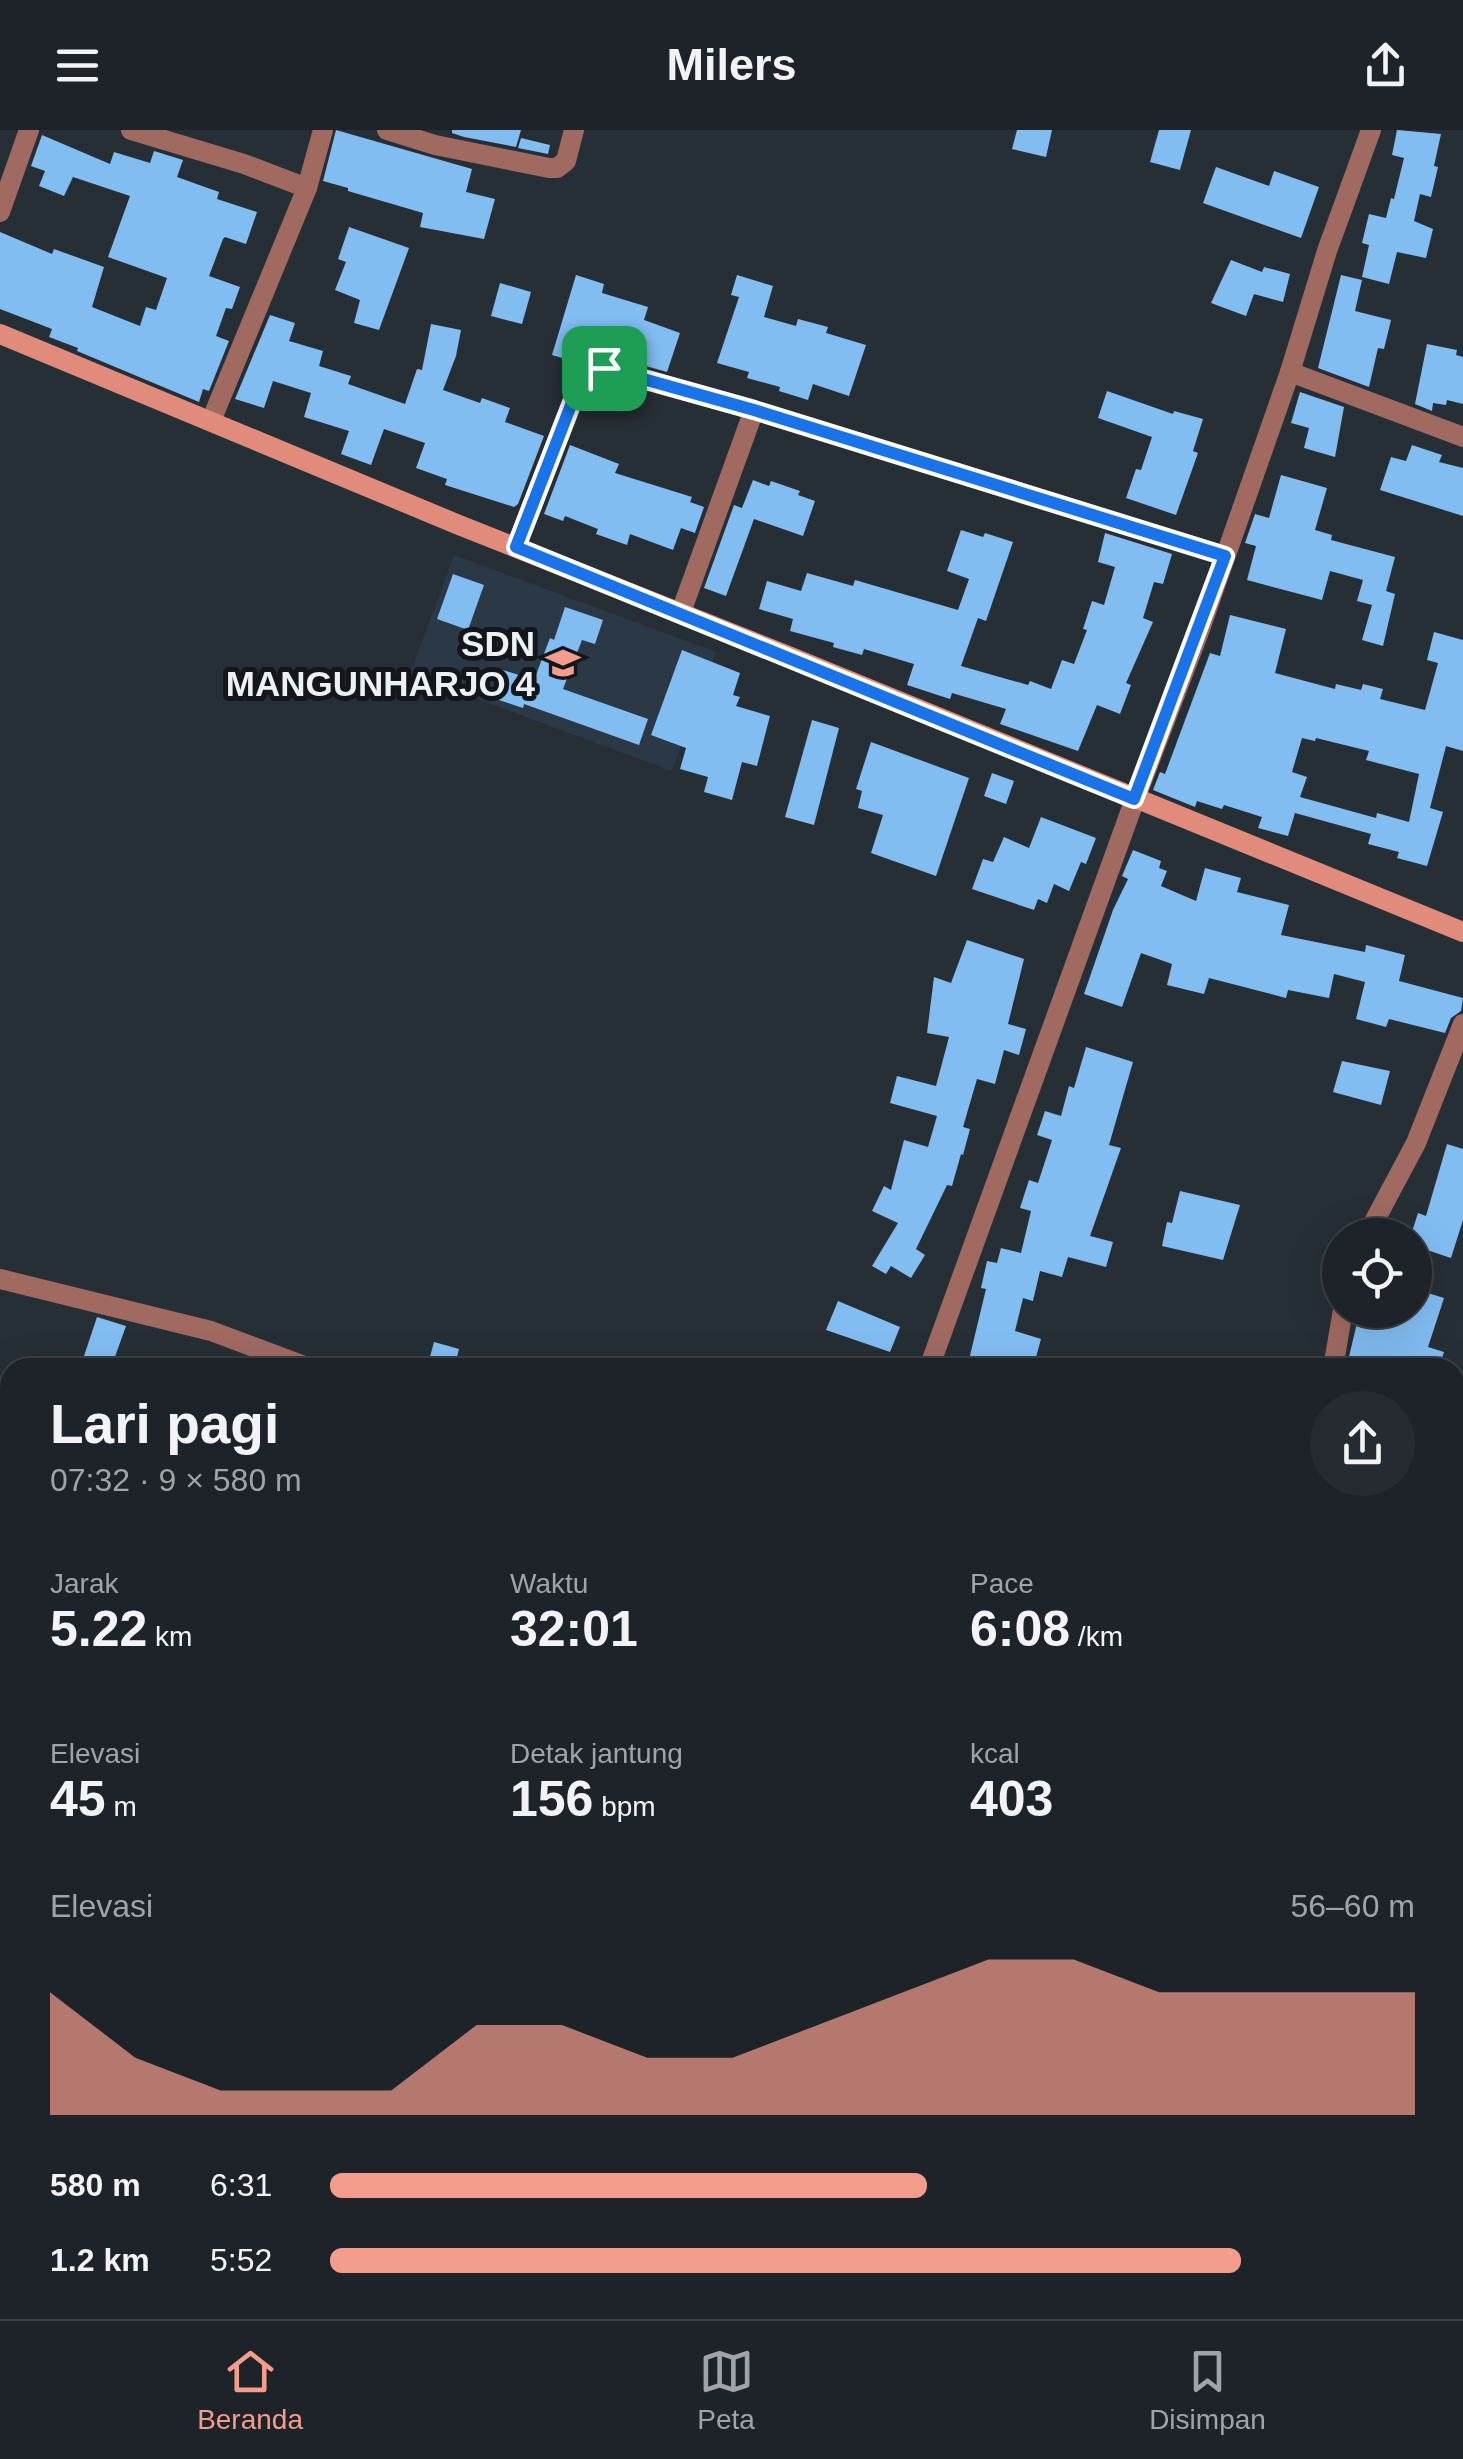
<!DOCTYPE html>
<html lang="id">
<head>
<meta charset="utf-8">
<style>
	body { margin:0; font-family:Helvetica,sans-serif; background:#252b30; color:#f1f3f6; height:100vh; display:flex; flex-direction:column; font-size:38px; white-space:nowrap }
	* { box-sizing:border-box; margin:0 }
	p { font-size:32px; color:#a0a4a8 }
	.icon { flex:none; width:55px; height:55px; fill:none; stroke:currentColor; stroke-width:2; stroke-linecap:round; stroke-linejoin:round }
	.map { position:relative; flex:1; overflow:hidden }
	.details { position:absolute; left:0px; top:1228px; width:1465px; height:962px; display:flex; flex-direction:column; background:#1d2328; border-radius:30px 30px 0 0; box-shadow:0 10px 40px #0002,0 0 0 2px #3b4045 }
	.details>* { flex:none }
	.buttons { position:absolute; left:1322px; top:1088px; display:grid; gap:20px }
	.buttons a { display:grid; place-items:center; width:110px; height:110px; border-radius:50%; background:#1d2328; box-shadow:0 10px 40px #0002,0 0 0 2px #3b4045; font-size:50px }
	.pin { position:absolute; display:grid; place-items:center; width:85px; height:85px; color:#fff; margin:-42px; border-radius:20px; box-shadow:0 5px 15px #0006 }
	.round { display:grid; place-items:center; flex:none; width:105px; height:105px; border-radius:52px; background:#252b30 }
	.head { display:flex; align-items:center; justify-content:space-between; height:170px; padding:0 50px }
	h1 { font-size:55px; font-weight:700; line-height:75px }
	.stats { display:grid; grid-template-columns:repeat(3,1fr); gap:15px; height:170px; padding:10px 50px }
	.stats div { display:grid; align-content:center }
	.stats b { font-size:50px; font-weight:700 }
	.stats small { font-size:28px; font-weight:400 }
	.stats p { font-size:28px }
	.chart { height:280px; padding:20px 50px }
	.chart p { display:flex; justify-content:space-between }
	.chart svg { width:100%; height:180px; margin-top:10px; fill:#f59d8d; opacity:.7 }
	ul { padding:0 50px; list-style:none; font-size:32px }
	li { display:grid; grid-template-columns:160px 120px 1fr; align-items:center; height:75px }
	li i { height:25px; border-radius:12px; background:#f59d8d }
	header { display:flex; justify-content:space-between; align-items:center; height:130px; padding:0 50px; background:#1d2328; font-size:45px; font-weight:700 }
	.tab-bar { display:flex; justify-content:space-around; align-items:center; height:140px; border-top:2px solid #3b4045; background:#1d2328; font-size:28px; color:#a0a4a8 }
	.tab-bar a { display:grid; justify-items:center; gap:5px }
	.tab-bar .active { color:#f59d8d }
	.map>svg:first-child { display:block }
	.built { fill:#2b3845 }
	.building { fill:#82bdf2; fill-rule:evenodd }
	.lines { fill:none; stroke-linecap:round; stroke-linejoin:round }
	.minor { stroke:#a06a61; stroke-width:20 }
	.tertiary { stroke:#a06a61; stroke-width:20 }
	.secondary { stroke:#e18b7c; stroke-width:20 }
	.route-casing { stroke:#fff; stroke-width:20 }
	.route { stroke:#1a73e8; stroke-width:12 }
	.labels { text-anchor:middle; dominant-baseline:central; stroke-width:10; stroke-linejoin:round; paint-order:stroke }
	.poi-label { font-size:35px; font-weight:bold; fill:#ecf1f6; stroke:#13161a; text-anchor:end }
</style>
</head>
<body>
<header><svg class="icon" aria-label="menu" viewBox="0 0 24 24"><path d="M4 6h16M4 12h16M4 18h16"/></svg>Milers<svg class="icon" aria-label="share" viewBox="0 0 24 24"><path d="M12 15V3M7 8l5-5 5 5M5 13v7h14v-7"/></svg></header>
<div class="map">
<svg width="1463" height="2189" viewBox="0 0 1463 2189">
	<rect width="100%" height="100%" fill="#272f36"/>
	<polygon class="built" points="454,425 716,522 672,641 410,544"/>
	<g class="building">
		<polygon points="336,0 472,39 466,62 495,69 484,109 420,97 423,83 348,61 348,58 323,51"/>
		<polygon points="452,0 521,0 516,17 464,7 452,3"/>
		<polygon points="1017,0 1052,0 1046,27 1012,19"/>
		<polygon points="1159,0 1191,0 1180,40 1150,32"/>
		<polygon points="1397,0 1441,4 1434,36 1438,37 1431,67 1420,64 1414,91 1433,99 1426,128 1397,122 1389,154 1362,147 1369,115 1362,113 1369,84 1386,88 1391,68 1394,69 1404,28 1392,25"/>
		<polygon points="42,5 110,34 114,22 150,33 154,21 183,30 177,47 219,62 217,69 257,82 246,114 225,107 223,109 209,146 240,157 232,179 226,178 216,206 229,211 209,261 203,259 199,272 77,221 78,218 49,207 52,199 0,179 0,102 52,124 54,119 104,137 92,177 140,196 146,177 156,180 167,148 108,127 130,66 73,47 64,66 39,56 45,41 31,36"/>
		<polygon points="521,8 550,15 548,24 518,18"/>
		<polygon points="1216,37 1269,56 1274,41 1319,57 1301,108 1203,73"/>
		<polygon points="349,97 409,118 379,200 354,193 360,170 335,160 346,132 338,129"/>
		<polygon points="1231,130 1262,142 1264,137 1290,144 1283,172 1254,164 1246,186 1211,173"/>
		<polygon points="576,145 604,154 602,163 648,177 644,190 680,203 667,242 607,225 579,233 552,225"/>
		<polygon points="737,145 773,156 764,187 796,196 798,189 828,197 826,203 866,215 849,266 813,254 808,270 779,261 780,257 747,248 749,242 717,233 739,167 731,165"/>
		<polygon points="1341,145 1362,150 1355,181 1391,190 1384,219 1378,218 1369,257 1318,238"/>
		<polygon points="500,153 531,162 522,194 491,186"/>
		<polygon points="270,185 295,193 289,211 323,221 319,236 351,246 348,254 405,274 417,239 422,240 431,194 461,200 456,226 443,260 480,273 482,268 510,278 505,292 544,306 518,374 514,377 445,355 447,349 416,338 425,313 384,299 371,335 341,324 349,301 304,287 311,263 273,251 264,278 235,269"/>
		<polygon points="1427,214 1457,220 1456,225 1463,227 1463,274 1447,270 1446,275 1433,273 1432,281 1415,274"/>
		<polygon points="1107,261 1173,284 1174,281 1203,289 1193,321 1198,323 1176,385 1126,368 1136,339 1141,340 1152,307 1098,288"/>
		<polygon points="1300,262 1344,277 1335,327 1304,318 1309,298 1291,293"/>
		<polygon points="570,315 619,334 615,343 692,367 690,372 704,377 695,403 681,398 673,420 630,404 627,415 596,404 598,399 565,386 563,391 544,384"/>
		<polygon points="1412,315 1442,325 1439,332 1463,338 1463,386 1380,360 1391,327 1406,331"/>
		<polygon points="1281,345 1327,358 1315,400 1332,405 1331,410 1395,427 1386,461 1395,464 1383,516 1362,510 1372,475 1357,471 1363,450 1330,441 1322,470 1247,450 1256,416 1245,413 1255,384 1269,388"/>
		<polygon points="753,350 769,356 771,351 800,361 798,365 815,371 803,406 754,389 726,466 704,458 734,375 742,378"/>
		<polygon points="961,400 983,407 985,403 1013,412 986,491 978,488 961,536 1028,555 1030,551 1051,559 1062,530 1074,534 1087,500 1083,499 1092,471 1104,475 1115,437 1098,432 1105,403 1172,424 1163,454 1154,452 1143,488 1153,492 1126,553 1131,555 1120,584 1097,575 1078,621 1000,594 1006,579 952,563 950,569 907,555 914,534 864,519 862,525 833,517 834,513 790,501 793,489 759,479 767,451 801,461 807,443 853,456 855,450 958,480 969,449 947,441"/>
		<polygon points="453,444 484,455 468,500 437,489"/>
		<polygon points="565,477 603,490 595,514 582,510 563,559 648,589 639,615 524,574 523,578 493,568 503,540 534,550 550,508 554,510"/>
		<path d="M1230,485L1286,499L1275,543L1335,559L1336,554L1361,560L1363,554L1383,559L1380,569L1425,580L1438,533L1427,530L1434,502L1463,510V621L1446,616L1430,678L1443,682L1427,736L1397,728L1399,722L1368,714L1371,704L1295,683L1288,706L1258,698L1262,687L1224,675L1222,679L1197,671L1195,677L1153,660L1160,642L1165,644L1210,523L1220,526ZM1302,608L1315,611L1316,608L1369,621L1366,630L1419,644L1409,692L1377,683L1376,688L1300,667L1307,647L1292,642Z"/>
		<polygon points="682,520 740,543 733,565 740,567 736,576 770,586 757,636 742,632 732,670 704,662 708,647 680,639 686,618 651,605"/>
		<polygon points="812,590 839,598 814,695 785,687"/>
		<polygon points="871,612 969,648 936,746 871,723 883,685 858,678 862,661 856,659"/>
		<polygon points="992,643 1014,651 1006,674 984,666"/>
		<polygon points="1041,687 1096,708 1086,734 1081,732 1069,761 1054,754 1047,773 1038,769 1034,780 972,759 983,729 993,732 1004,707 1029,718"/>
		<polygon points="1133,720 1161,731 1159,738 1167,741 1161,756 1196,771 1205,738 1241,748 1237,762 1289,775 1281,805 1365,822 1366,815 1405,825 1399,851 1463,868 1461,881 1451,888 1445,903 1389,889 1386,897 1356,889 1365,852 1334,844 1329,868 1288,860 1286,868 1209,848 1204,864 1167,855 1172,834 1141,823 1122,877 1084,864 1113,780 1128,749 1122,746"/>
		<polygon points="967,810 1024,829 1008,894 1026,899 1019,925 1004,920 995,954 977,949 963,997 970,999 963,1025 961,1024 952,1056 947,1055 916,1119 925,1125 911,1148 891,1136 886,1144 872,1136 898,1093 872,1081 884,1056 891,1060 904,1010 928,1017 937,986 890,973 897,946 936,956 949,907 927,903 934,847 951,853"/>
		<polygon points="1086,917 1133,932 1109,1015 1121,1018 1090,1106 1113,1112 1106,1137 1068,1127 1062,1147 1040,1141 1033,1171 1023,1168 1015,1201 1041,1209 1033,1238 967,1238 986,1159 981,1158 987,1131 997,1133 1001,1118 1021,1123 1031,1081 1020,1078 1029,1050 1038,1053 1052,1010 1037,1005 1045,981 1061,986 1069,956 1074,958"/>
		<polygon points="1342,931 1390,941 1381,975 1333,962"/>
		<polygon points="1447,1014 1463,1019 1463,1090 1451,1128 1415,1116 1415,1105 1411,1105 1418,1083 1426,1086"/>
		<polygon points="1180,1061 1240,1075 1223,1130 1162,1116 1167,1092 1172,1093"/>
		<polygon points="1415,1159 1444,1168 1428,1217 1444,1222 1439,1238 1371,1238 1348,1231 1360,1180 1415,1180"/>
		<polygon points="838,1171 900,1197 890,1222 826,1200"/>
		<polygon points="97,1187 126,1196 111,1238 80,1238"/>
		<polygon points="434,1212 459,1219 454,1238 427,1238"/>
	</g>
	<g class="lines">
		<g class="minor">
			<polyline points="131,0 244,34 307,58"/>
			<polyline points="387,0 435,15 549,38 557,38 566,31 574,0"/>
			<polyline points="0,82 29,0"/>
			<polyline points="1290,242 1463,307"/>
			<polyline points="211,291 307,58 323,0"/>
			<polyline points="516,417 578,257 587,243 603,238 754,280 1225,426"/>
			<polyline points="681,482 754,280"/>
			<polyline points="1367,1105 1416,1013 1463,894"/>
			<polyline points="0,1149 211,1201 310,1238"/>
			<polyline points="1333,1238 1343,1180"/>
			<polyline points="0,1979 10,1982"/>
			<polyline points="638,2180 669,2189"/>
			<polyline points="1054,2189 1057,2180"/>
		</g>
		<g class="tertiary">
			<polyline points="929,1238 1135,669 1199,502 1290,242 1327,121 1371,0"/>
			<polyline points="558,2189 561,2180"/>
		</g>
		<polyline class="secondary" points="0,204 459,395 786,525 1463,802"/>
	</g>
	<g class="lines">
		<g class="route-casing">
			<polygon id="route" points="604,238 754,280 1225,426 1134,669 516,417 578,257 587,243"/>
		</g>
		<use href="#route" class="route"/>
	</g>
	<defs>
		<g id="school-bare" transform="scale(2.7)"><path d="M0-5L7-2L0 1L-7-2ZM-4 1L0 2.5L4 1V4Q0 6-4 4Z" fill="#f59d8d" stroke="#13161a" stroke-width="2.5" paint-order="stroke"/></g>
	</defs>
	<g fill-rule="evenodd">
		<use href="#school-bare" x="563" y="533"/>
	</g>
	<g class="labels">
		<g class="poi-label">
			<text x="535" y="513">SDN<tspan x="535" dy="40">MANGUNHARJO 4</tspan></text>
		</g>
	</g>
</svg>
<div class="buttons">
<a><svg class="icon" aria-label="locate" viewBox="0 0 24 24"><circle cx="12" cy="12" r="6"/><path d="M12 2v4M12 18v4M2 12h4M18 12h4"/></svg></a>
</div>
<div class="pin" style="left:604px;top:238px;background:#1e9e55"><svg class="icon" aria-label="arrive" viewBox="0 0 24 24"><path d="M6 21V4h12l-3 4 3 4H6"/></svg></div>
<section class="details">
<div class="head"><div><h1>Lari pagi</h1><p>07:32 · 9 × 580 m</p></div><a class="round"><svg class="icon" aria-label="share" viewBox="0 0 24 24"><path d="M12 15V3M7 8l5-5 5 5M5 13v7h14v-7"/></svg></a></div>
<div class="stats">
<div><p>Jarak</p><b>5.22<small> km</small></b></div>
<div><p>Waktu</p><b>32:01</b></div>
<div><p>Pace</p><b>6:08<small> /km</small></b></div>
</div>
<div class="stats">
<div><p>Elevasi</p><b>45<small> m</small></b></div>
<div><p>Detak jantung</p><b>156<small> bpm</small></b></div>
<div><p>kcal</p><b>403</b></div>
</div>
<div class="chart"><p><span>Elevasi</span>56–60 m</p>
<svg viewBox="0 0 160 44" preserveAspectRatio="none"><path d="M0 44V14L10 30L20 38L30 38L40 38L50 22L60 22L70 30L80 30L90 22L100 14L110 6L120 6L130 14L140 14L150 14L160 14V44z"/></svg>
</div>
<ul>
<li><b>580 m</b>6:31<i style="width:55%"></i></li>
<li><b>1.2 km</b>5:52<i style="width:84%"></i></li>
</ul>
</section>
</div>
<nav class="tab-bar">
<a class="active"><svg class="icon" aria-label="home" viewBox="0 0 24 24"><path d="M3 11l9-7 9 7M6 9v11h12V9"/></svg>Beranda</a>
<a><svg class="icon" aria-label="map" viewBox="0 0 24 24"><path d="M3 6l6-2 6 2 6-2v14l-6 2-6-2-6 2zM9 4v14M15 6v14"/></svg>Peta</a>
<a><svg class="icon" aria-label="saved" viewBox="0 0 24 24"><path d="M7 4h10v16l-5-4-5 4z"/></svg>Disimpan</a>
</nav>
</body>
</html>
